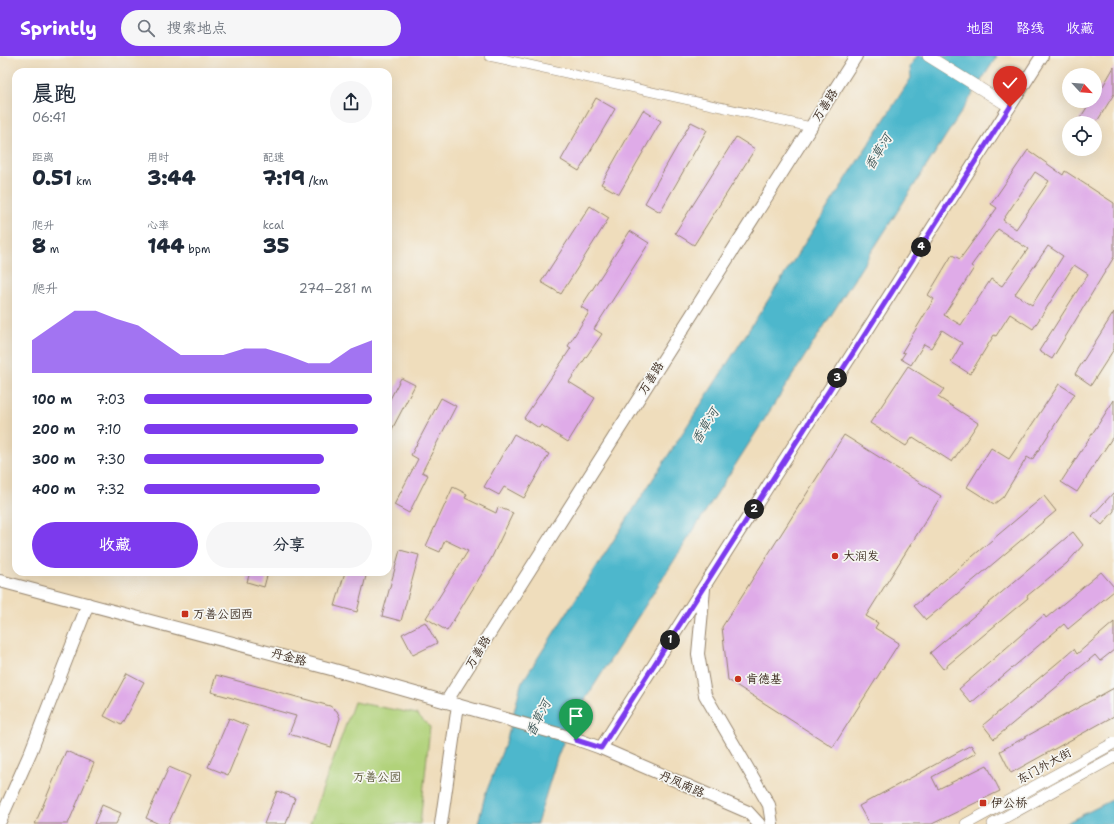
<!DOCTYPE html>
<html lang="zh">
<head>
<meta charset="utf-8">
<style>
	body { margin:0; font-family:"Shantell Sans","LXGW WenKai TC",sans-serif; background:#f6f6f7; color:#1f2937; height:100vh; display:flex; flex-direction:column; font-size:15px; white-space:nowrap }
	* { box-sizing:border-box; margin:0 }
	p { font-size:13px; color:#747a83 }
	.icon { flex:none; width:22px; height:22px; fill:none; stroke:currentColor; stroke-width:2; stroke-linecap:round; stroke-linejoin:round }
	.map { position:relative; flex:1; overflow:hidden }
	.details { position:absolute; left:12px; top:12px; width:380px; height:508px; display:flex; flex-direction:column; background:#fff; border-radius:12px; box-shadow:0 4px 16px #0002 }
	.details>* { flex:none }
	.needle { width:26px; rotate:116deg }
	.controls { position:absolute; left:1062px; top:12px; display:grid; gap:8px }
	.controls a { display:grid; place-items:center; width:40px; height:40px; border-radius:50%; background:#fff; box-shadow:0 4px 16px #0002; font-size:20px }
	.pin { position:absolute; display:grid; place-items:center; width:34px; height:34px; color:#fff; margin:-41px -17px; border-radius:50% 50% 50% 0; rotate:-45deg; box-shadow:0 0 4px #0007 }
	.pin .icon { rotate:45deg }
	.km { position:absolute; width:20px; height:20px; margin:-10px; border-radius:50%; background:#222; color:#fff; font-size:11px; line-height:20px; text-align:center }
	.round { display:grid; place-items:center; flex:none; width:42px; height:42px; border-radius:21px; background:#f6f6f7 }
	.summary { display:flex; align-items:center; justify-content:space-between; height:68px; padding:0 20px }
	h1 { font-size:22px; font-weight:800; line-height:30px }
	.stats { display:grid; grid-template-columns:repeat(3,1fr); gap:6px; height:68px; padding:4px 20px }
	.stats div { display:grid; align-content:center }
	.stats b { font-size:20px; font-weight:800 }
	.stats small { font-size:11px; font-weight:400 }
	.stats p { font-size:11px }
	.chart { height:112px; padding:8px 20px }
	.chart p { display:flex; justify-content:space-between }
	.chart svg { width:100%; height:72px; margin-top:4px; fill:#7c3aed; opacity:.7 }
	.action { display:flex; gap:8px; margin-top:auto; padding:8px 20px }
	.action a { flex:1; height:46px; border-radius:24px; background:#7c3aed; color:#fff; font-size:16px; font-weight:800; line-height:46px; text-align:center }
	.action a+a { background:#f6f6f7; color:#1f2937 }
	ul { padding:0 20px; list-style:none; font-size:13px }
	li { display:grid; grid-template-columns:64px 48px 1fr; align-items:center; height:30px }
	li i { height:10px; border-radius:5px; background:#7c3aed }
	header { display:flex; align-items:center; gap:24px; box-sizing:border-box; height:56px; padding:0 20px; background:#7c3aed; color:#fff }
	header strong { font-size:19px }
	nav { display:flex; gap:22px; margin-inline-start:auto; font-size:14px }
	.search { width:280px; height:36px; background:#f6f6f7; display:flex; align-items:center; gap:10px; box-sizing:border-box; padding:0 14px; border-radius:22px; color:#747a83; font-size:15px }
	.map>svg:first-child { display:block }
	.green { fill:#b1d27a; stroke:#767e4c }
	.water { fill:#4eb7cc; stroke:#447075 }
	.building { fill:#dfabe8; fill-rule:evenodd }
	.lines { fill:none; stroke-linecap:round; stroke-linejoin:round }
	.minor-casing { stroke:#95846d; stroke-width:10 }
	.tertiary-casing { stroke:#95846d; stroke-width:12 }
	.secondary-casing { stroke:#95846d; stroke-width:14 }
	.minor { stroke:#fff; stroke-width:9 }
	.tertiary { stroke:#fff; stroke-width:11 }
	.secondary { stroke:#fff; stroke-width:12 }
	.route-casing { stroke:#fff; stroke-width:8 }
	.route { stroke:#7c3aed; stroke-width:5 }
	.poi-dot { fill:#c8321e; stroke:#f6f6f2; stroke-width:1.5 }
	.labels { text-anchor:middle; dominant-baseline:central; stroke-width:3.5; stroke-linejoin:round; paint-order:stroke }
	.street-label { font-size:12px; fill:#3b2a1e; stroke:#f6f6f2 }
	.poi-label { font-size:12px; fill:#3b2a1e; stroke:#f6f6f2; text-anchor:start }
	.park-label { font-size:12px; fill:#585435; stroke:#f6f6f2 }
	.water-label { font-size:13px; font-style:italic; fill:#425b5b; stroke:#f6f6f2 }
</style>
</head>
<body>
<header>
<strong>Sprintly</strong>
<div class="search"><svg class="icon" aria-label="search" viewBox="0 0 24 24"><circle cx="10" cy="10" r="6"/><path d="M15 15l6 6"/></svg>搜索地点</div>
<nav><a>地图</a><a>路线</a><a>收藏</a></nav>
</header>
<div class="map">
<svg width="1114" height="768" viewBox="0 0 1114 768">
	<rect width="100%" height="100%" fill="#f6f6f2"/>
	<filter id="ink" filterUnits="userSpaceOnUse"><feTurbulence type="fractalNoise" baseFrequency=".025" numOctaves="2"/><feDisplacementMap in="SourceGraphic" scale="8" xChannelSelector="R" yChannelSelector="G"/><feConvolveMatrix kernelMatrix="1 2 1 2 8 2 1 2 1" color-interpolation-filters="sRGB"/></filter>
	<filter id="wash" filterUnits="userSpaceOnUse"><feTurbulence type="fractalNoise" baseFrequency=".012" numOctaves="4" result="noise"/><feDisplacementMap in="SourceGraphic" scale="16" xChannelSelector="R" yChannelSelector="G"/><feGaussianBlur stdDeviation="0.9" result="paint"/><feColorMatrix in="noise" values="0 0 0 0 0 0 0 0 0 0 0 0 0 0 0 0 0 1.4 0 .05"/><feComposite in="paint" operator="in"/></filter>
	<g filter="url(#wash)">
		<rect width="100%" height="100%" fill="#efddbc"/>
		<polygon class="green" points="354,646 417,658 430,671 420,768 310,768"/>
		<g class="water">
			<polygon points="917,0 997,0 572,664 557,702 537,768 478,768 485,739 507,683 521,628 911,22 910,11"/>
			<polygon points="1114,743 1114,768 1064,768"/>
		</g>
		<g id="blocks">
			<g class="building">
				<polygon points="1114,11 1114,38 1096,67 1077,67 1091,45 1095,45 1095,38 1101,29 1103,30"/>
				<polygon points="596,42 615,53 579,115 561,104"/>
				<polygon points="643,54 661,65 619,138 601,128"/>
				<polygon points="691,66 707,74 660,156 645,147"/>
				<polygon points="736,81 755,93 694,189 675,177"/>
				<path d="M1028,94L1063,119L1065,115L1114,147V201L1052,303L1039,295L1088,218L1074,209L1033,273L1010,258L996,280L994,279L970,318L951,306L962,287L942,274L931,292L924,288L911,309L901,303L905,297L902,296L934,243L928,239L952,199L960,203L997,152L991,148ZM1035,116L1049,125L1016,173L1003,164ZM998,173L1028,193L1002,230L991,223L961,269L944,259L974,212L971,210ZM1048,190L1063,200L1032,249L1015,238Z"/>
				<polygon points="590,150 609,162 561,238 541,226"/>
				<polygon points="630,175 649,187 594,273 602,278 569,326 595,342 568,386 541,369 539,372 524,362 571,292 568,290 589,256 581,251"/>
				<polygon points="1114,256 1114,293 1091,329 1075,318"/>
				<polygon points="908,310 944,333 938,341 978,367 952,406 913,381 906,390 870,367"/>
				<polygon points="401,322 415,329 388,381 388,347"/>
				<polygon points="1059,328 1075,338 1032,404 1027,401 1003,441 994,448 967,431 991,392 1009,403"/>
				<polygon points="441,342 456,350 422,416 428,419 409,457 394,449 418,403 411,399"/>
				<polygon points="1114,344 1114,379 1077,436 1061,426"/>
				<polygon points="514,378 549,398 524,442 504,431 499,439 484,431"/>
				<polygon points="844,379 941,440 866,560 878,567 875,572 899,587 833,691 728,624 722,571"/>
				<polygon points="453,431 467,438 465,442 496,457 498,451 513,457 491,503 447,575 426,562 468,495 445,484 440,496 426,490"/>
				<polygon points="1114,436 1114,455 1102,469 1092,460"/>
				<polygon points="1044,440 1056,455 926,564 914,550"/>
				<polygon points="1073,476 1083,489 1067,507 1027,540 1028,542 943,613 930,597"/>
				<polygon points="400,494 419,499 401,565 382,560"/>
				<polygon points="250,516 268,516 264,531 247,526"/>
				<polygon points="345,516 367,516 357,556 335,550"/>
				<polygon points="1101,516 1114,531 1114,535 1068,573 1064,568 971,647 959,633 1044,559 1046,562"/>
				<polygon points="425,566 437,587 413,599 402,578"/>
				<polygon points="1114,566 1114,594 1100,605 1095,599 994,683 983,669 1074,593 1077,598"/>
				<polygon points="127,617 144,626 121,669 104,660"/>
				<polygon points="216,619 330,650 337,655 340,662 331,691 289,678 296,660 211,636"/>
				<polygon points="1114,632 1114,660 1011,717 1000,695"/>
				<polygon points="229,662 248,670 228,719 208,711"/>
				<polygon points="971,689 976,697 932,721 938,733 987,709 1000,735 932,768 869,768 859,750"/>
				<polygon points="66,695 94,707 68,768 35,768"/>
				<polygon points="169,711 190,720 168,768 159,768 146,762"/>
				<polygon points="277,735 295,742 286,768 264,768"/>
				<polygon points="102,749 121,757 116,768 94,768"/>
			</g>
		</g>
	</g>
	<g filter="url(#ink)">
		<use href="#blocks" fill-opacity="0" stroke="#95846d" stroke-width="1"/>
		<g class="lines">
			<g class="minor-casing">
				<polyline id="minor" points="489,0 811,71"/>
			</g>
			<g class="tertiary-casing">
				<g id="tertiary">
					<polyline points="928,0 1010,51"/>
					<polyline points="966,768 1114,687"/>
					<polyline points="993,768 1114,701"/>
				</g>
			</g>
			<g class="secondary-casing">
				<g id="secondary">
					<polyline points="0,525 331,613 576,683 601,692 748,756 759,768"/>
					<polyline points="704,533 698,598 705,639 769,749 772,768"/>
					<polyline points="446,646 856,0"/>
					<polyline points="601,692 1042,0"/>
					<polyline points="0,765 31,695 88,548"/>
					<polyline points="441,768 458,649"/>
				</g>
			</g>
			<use href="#minor" class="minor"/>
			<use href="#tertiary" class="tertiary"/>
			<use href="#secondary" class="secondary"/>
		</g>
	</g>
	<g class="lines" filter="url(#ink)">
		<g class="route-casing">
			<polyline id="route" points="576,684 601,692 1010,51"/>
		</g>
		<use href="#route" class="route"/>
	</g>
	<g class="poi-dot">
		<circle cx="835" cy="500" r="4"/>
		<rect x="181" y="554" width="8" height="8" rx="2"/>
		<circle cx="738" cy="623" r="4"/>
		<rect x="979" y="743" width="8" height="8" rx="2"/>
	</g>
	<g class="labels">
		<g class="street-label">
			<text transform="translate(825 49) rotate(-57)">万善路</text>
			<text transform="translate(651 322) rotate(-58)">万善路</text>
			<text transform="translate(478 596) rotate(-58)">万善路</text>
			<text transform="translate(289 601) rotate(15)">丹金路</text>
			<text transform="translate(1044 710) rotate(-29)">东门外大街</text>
			<text transform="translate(682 728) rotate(24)">丹凤南路</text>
		</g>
		<g class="poi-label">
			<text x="843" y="500">大润发</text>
			<text x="193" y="558">万善公园西</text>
			<text x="746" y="623">肯德基</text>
			<text x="991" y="747">伊公桥</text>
		</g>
		<g class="park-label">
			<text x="377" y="721">万善公园</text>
		</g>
		<g class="water-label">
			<text transform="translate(878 96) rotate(-58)">香草河</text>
			<text transform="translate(705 370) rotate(-58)">香草河</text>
			<text transform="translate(538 662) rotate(-63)">香草河</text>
		</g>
	</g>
</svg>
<div class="controls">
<a><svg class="needle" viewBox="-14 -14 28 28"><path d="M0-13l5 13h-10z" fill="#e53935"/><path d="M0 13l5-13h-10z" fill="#747a83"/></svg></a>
<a><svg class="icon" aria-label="locate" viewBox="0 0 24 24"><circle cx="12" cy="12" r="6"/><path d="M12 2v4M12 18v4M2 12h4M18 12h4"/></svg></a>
</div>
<div class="pin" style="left:576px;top:684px;background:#1e9e55"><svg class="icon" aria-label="arrive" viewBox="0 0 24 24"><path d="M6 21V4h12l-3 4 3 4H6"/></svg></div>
<div class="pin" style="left:1010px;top:51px;background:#d93025"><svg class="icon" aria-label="check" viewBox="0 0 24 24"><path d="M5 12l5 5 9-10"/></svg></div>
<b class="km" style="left:670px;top:584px">1</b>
<b class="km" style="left:754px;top:453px">2</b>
<b class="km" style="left:837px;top:322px">3</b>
<b class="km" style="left:921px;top:191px">4</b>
<section class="details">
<div class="summary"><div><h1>晨跑</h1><p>06:41</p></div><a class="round"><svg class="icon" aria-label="share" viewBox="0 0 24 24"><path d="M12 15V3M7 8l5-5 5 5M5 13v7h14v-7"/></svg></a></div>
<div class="stats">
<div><p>距离</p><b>0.51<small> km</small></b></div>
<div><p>用时</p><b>3:44</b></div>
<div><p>配速</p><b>7:19<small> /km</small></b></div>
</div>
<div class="stats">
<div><p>爬升</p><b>8<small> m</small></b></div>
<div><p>心率</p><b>144<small> bpm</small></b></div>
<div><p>kcal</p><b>35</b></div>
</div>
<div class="chart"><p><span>爬升</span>274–281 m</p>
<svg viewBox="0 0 160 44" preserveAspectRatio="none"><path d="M0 44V24L10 15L20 6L30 6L40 11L50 15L60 24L70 33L80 33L90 33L100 29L110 29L120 33L130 38L140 38L150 29L160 24V44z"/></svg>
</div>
<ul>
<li><b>100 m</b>7:03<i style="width:100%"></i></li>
<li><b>200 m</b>7:10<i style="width:94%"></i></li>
<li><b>300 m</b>7:30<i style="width:79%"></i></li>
<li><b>400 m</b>7:32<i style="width:77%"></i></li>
</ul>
<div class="action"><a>收藏</a><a>分享</a></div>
</section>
</div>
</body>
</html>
